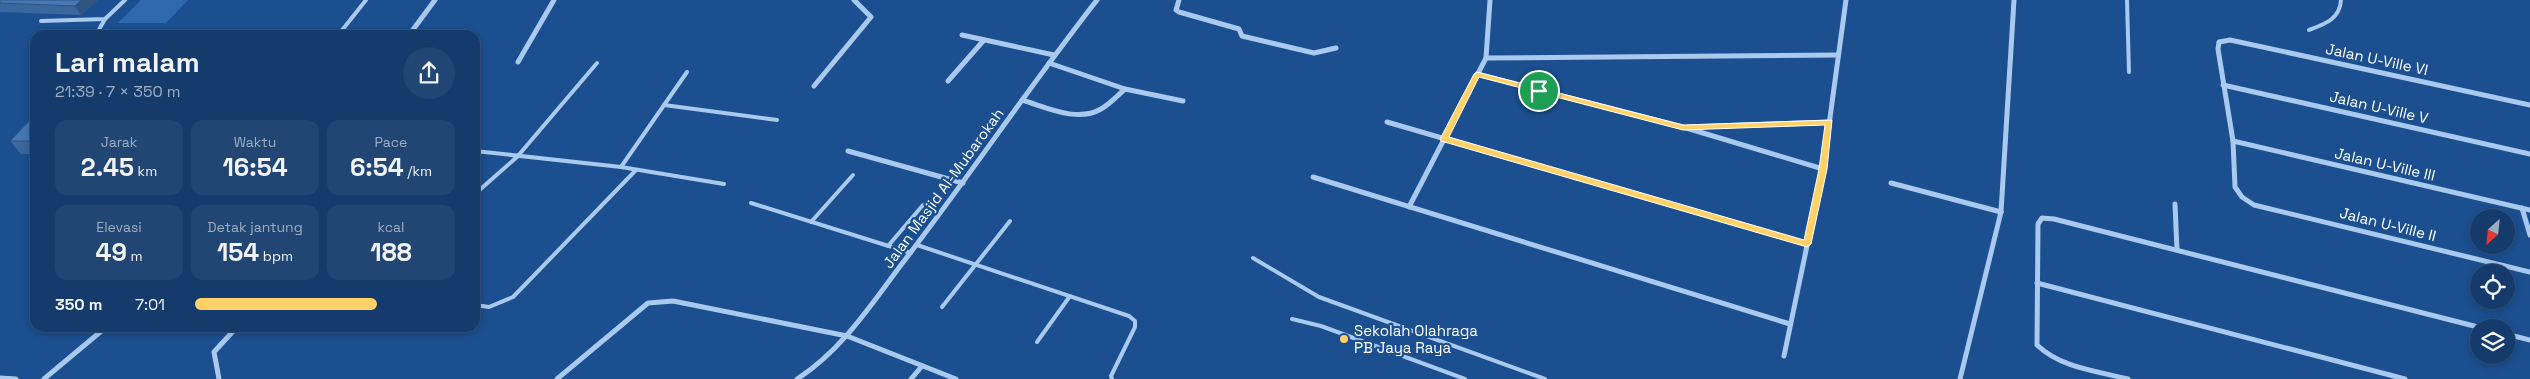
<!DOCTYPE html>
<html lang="id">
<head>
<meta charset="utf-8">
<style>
	body { margin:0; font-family:"Space Grotesk",sans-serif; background:#214673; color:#f1f3f6; height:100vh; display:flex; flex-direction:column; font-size:19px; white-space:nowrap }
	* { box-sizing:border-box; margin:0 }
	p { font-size:16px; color:#9dadc1 }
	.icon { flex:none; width:28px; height:28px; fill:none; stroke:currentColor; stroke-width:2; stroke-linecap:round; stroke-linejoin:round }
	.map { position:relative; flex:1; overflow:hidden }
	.panel { position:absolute; left:30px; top:30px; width:450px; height:302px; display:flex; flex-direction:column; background:#143b6b; border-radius:15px; box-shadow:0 2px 8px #0003,0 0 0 1px #33557e }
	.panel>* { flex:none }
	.needle { width:32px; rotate:207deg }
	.tools { position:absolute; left:2470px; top:209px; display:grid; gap:10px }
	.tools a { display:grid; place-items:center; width:45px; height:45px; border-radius:50%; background:#143b6b; box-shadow:0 2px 8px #0003,0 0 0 1px #33557e; font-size:25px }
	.pin { position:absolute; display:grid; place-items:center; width:42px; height:42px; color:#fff; margin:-21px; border:2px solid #fff; border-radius:50%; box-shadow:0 1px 5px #0007 }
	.round { display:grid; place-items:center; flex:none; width:52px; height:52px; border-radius:26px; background:#214673 }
	.head { display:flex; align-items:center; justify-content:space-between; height:85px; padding:0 25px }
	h1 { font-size:28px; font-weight:800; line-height:38px }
	.metrics { display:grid; grid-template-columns:repeat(3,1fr); gap:8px; height:85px; padding:5px 25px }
	.metrics div { display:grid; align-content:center; border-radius:12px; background:#214673; text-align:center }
	.metrics b { font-size:25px; font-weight:800 }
	.metrics small { font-size:14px; font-weight:400 }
	.metrics p { font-size:14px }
	ul { padding:0 25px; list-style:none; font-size:16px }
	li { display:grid; grid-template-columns:80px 60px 1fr; align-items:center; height:38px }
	li i { height:12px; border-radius:6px; background:#ffd166 }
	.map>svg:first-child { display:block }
	.green { fill:#2e69ad }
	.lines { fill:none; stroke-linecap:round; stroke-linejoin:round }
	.lane { stroke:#a9c9ee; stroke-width:4 }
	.street { stroke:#a9c9ee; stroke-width:5 }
	.wall { fill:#3a679d }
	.shaded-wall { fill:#305480 }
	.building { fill:#4478b7; stroke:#305480 }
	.route { fill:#ffd166; stroke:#fff; fill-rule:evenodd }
	.poi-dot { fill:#ffd166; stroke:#1b4f8f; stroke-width:2 }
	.labels { text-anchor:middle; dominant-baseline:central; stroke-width:4.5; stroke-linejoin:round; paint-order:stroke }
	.street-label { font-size:15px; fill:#fff; stroke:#1b4f8f }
	.poi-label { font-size:15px; fill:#fff; stroke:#1b4f8f; text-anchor:start }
</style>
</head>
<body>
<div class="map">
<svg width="2530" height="379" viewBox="0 0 2530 379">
	<rect width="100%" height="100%" fill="#1b4f8f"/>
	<polygon class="green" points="141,0 188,0 166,23 118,23"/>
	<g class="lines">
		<g class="lane">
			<polyline points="2127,0 2129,72"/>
			<polyline points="41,21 105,19 125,0"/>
			<path d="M2309,30C2325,24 2340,19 2341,0"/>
			<polyline points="339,34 366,0"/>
			<polyline points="96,35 105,19"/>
			<polyline points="664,105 777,120"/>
			<polyline points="475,151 621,167 724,184"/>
			<polyline points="621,167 687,72"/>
			<polyline points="475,194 517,157 597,63"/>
			<polyline points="751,203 911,253"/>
			<polyline points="811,222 853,175"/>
			<polyline points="917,245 1129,316 1135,321 1135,327 1111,376 1112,379"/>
			<polyline points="888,246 923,205"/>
			<polyline points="1253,258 1319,297 1545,379"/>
			<polyline points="475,305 489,307 513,297 636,170"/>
			<polyline points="942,307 1010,221"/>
			<polyline points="1292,319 1321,326 1465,379"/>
			<polyline points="1037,342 1070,296"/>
		</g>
		<g class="street">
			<polyline points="1179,0 1176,10 1179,12 1239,29 1242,36 1314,53 1336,48"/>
			<polyline points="409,35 435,0"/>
			<polyline points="962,35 1054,55"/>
			<polyline points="1486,58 1838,55"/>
			<polyline points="518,62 554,0"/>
			<polyline points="1049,63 1125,89"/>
			<polyline points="1477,74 1683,127 1823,169"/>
			<polyline points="948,81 984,40"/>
			<polyline points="2223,85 2530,154"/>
			<polyline points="814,86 871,17 854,0"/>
			<path d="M1022,100C1046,107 1077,123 1101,109C1110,104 1117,96 1125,89L1183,101"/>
			<polyline points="2530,105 2230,40 2219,42 2218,49 2233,141 2235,187 2242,197 2254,205 2530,272"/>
			<polyline points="1387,122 1807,244"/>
			<polyline points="1688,127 1829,122"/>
			<polyline points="2233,141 2530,210"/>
			<polyline points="848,151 963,183"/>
			<polyline points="1313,177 1790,324"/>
			<polyline points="1891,183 2001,212"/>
			<polyline points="2175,204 2177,250"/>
			<polyline points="1409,207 1486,58 1490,0"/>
			<polyline points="2522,208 2530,235"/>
			<polyline points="2037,283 2405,379"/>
			<polyline points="2506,334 2530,340"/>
			<polyline points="1784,356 1823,169 1846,0"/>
			<polyline points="0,378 16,379"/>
			<polyline points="44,379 105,328"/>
			<polyline points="219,379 214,352 236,328"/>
			<polyline points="557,379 648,303 673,301 847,336 956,379"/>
			<path d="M797,379C841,351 870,306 901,265C968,178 1029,87 1097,0"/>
			<polyline points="911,379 922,366"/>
			<polyline points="1960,379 2001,212 2014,0"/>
			<path d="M2128,379C2097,371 2061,368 2037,345L2038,224L2042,218L2054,219L2482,328"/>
		</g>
	</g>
	<g class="wall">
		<polygon points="0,0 98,0 81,15 0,12"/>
		<polygon points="35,115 35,154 21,154 10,141"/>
	</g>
	<polygon class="shaded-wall" points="81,0 98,0 81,15 75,6"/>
	<g class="building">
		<polygon points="0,0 81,0 75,6 0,3"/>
		<polygon points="35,115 35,141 10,141"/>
	</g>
	<path class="route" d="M1477,72L1683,125L1832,120L1827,169L1811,244L1807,247L1441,141L1440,139L1474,74ZM1479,77L1683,130L1825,125L1819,169L1804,240L1449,137Z"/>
	<circle class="poi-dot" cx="1344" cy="339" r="5"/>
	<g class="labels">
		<g class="street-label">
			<text transform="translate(2377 59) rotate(12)">Jalan U-Ville VI</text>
			<text transform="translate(2379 107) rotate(13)">Jalan U-Ville V</text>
			<text transform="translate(2385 164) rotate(13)">Jalan U-Ville III</text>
			<text transform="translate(943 188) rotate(-54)">Jalan Masjid Al-Mubarokah</text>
			<text transform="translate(2388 224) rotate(14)">Jalan U-Ville II</text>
		</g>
		<g class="poi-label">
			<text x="1354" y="330">Sekolah Olahraga<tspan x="1354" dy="17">PB Jaya Raya</tspan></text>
		</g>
	</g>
</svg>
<div class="tools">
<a><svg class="needle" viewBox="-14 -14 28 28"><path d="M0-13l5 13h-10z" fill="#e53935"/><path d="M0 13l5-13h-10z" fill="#9dadc1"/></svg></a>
<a><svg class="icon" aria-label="locate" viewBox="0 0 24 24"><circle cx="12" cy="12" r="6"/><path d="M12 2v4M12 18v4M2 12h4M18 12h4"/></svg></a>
<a><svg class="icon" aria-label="layers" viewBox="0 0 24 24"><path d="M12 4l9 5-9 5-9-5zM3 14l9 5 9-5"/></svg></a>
</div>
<div class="pin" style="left:1539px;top:91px;background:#1e9e55"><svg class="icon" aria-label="arrive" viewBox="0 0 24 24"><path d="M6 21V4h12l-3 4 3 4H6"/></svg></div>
<section class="panel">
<div class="head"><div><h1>Lari malam</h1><p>21:39 · 7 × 350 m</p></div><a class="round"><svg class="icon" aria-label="share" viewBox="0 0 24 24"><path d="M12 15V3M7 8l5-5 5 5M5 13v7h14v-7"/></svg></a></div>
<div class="metrics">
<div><p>Jarak</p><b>2.45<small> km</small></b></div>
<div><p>Waktu</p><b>16:54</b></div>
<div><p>Pace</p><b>6:54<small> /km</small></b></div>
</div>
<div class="metrics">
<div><p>Elevasi</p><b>49<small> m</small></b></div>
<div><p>Detak jantung</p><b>154<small> bpm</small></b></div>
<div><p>kcal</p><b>188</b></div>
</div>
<ul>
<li><b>350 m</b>7:01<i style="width:70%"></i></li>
</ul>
</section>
</div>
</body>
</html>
